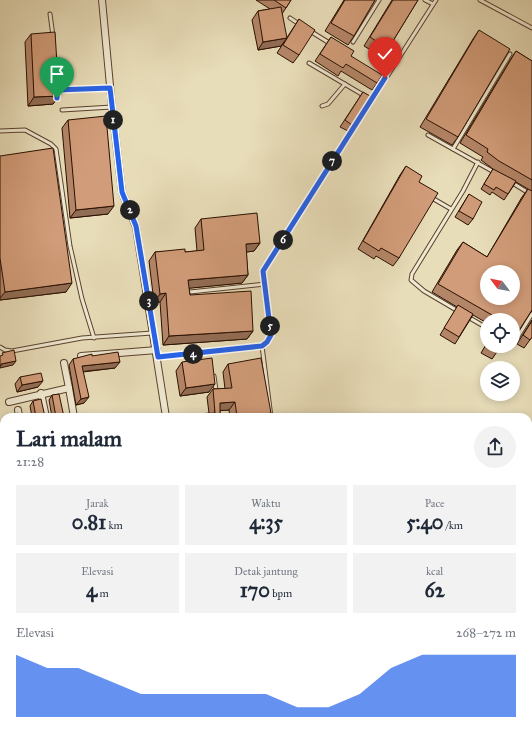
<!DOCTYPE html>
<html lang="id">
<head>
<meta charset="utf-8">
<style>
	body { margin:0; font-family:"IM FELL Great Primer",serif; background:#f2f2f3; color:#1f2937; height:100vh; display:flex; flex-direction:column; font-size:15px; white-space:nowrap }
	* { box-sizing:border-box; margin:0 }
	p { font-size:13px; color:#747a83 }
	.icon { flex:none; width:22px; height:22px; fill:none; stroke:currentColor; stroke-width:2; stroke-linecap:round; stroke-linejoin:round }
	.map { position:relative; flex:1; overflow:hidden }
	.details { position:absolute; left:0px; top:413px; width:532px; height:324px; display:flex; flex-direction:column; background:#fff; border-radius:12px 12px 0 0; box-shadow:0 2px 10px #0003 }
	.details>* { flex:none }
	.needle { width:26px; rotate:302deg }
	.fabs { position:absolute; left:480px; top:265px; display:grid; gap:8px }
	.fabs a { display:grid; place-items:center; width:40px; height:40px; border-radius:50%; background:#fff; box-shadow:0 2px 10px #0003; font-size:20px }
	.pin { position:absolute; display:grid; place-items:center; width:34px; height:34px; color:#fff; margin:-41px -17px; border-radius:50% 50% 50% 0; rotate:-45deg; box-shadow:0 0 4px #0007 }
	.pin .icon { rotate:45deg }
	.km { position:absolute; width:20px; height:20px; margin:-10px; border-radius:50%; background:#222; color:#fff; font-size:11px; line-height:20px; text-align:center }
	.round { display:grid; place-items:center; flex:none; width:42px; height:42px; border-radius:21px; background:#f2f2f3 }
	.overview { display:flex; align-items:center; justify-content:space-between; height:68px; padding:0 16px }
	h1 { font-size:22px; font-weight:800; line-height:30px }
	.figures { display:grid; grid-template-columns:repeat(3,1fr); gap:6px; height:68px; padding:4px 16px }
	.figures div { display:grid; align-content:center; border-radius:0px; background:#f2f2f3; text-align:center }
	.figures b { font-size:20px; font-weight:800 }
	.figures small { font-size:11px; font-weight:400 }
	.figures p { font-size:11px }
	.chart { height:112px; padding:8px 16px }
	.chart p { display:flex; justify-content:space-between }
	.chart svg { width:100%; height:72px; margin-top:4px; fill:#2563eb; opacity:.7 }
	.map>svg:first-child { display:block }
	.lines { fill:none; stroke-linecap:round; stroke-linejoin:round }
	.service-casing { stroke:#5a422e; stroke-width:5 }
	.minor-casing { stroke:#5a422e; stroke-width:8 }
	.service { stroke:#f0e9d2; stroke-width:3 }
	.minor { stroke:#f0e9d2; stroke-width:6 }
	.wall { fill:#b48668; stroke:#2a0f00 }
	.shaded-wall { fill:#926d55; stroke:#2a0f00 }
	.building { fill:#d19c79; stroke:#2a0f00; fill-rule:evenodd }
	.route-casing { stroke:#fff; stroke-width:8 }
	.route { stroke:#2563eb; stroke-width:5 }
</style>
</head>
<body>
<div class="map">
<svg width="532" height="737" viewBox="0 0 532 737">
	<rect width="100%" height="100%" fill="#e8ddb9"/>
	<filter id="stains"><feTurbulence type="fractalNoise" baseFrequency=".005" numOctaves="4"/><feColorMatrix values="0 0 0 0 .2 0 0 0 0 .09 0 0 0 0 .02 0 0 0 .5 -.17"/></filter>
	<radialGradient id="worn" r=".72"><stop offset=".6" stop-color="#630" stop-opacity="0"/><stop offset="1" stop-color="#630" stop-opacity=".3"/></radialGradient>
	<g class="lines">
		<g class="service-casing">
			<g id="service">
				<polyline points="425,0 433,4"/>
				<polyline points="480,0 532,28"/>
				<polyline points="50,14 53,36"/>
				<polyline points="290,18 299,24"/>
				<polyline points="310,31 331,44"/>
				<polyline points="353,42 379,0"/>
				<polyline points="309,63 365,96"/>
				<polyline points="57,90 110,88"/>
				<polyline points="322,106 328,104 345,84"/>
				<polyline points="62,110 112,107"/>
				<polyline points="0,131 25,130 51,144 56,149 70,246 82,299 94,338"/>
				<polyline points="428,135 494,172"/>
				<polyline points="453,149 510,54"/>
				<polyline points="511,182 532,195"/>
				<polyline points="432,198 451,209"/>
				<polyline points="190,292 265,284"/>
				<polyline points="458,311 424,291 411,280 412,274 463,191 478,162"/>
				<polyline points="468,317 487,328"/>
				<polyline points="513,343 514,343 532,314"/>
				<polyline points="262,346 271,417"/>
				<polyline points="0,347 5,350 12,351 82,338 152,333"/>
				<polyline points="158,357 262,346 267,342 271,335 263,271 436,0"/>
				<polyline points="214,376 216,390"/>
				<polyline points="0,711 4,712"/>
				<polyline points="83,737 85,733"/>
			</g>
		</g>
		<g class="minor-casing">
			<g id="minor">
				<polyline points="102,0 112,107 122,192 136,227 166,417"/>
				<polyline points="81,356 157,350"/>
				<polyline points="64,363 69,388"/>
				<polyline points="41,393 46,417"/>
				<polyline points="9,402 69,388 74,417"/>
				<polyline points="18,410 19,417"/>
				<polyline points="0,465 4,480"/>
				<polyline points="0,509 4,512"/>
				<polyline points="0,580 4,574"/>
				<polyline points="0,595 4,598"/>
				<polyline points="0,620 4,614"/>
				<polyline points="0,659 4,654"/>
				<polyline points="0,682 4,685"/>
				<polyline points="264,733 268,737"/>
				<polyline points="93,737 96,733"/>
				<polyline points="379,737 385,733"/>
			</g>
		</g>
		<use href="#service" class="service"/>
		<use href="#minor" class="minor"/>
	</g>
	<g class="wall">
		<polygon points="256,0 291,0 282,14 281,46 258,50 252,20 258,11 270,9"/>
		<polygon points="344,0 375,0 354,36 348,45 325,31"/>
		<polygon points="392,0 418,0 388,49 382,57 364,46"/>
		<polygon points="299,19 299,55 293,63 277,53"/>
		<polygon points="479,30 458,137 452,145 420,127 473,39"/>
		<polygon points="31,34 59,96 53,104 28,106 25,42"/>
		<polygon points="331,37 351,56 377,83 372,90 341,71 338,76 315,61"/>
		<polygon points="516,51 532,61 532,312 531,311 513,339 513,320 487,320 487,323 473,315 455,344 440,335 457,307 432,292 457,250 463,242 487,257 522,197 528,189 516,182 504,200 492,192 490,195 481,189 493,169 481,160 483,157 460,143 510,60"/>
		<polygon points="363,92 352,125 348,131 340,127"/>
		<polygon points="68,120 108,214 70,218 62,128"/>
		<polygon points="0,156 66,292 0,300"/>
		<polygon points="406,166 419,182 399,258 393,266 376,256 374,259 358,249 400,175"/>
		<polygon points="469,194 473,219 468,225 455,217"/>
		<polygon points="201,219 260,243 254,251 246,252 248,275 242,283 189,288 190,295 253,331 247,339 163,345 160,302 154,302 149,261 155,252 185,252 197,251 195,228"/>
		<polygon points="532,320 532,337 524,348 517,344"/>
		<polygon points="487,343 487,346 501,346 492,359 481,353"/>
		<polygon points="92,356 115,368 83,372 84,403 76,405 69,365 73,359"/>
		<polygon points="182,362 209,392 180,396 176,371"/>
		<polygon points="228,364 271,413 268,417 230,417 229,410 220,410 220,417 199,417 201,414 209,413 207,397 213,389 225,389 223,372"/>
		<polygon points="20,377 38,387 17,392 15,384"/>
		<polygon points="52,395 64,417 52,417 49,400"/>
		<polygon points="33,401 45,417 32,417 30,406"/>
		<polygon points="528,454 532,477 528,483"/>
		<polygon points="0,487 4,490 4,507 0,504"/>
		<polygon points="0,534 4,537 4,555 0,552"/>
		<polygon points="0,578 4,579 4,593 0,590"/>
		<polygon points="6,733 64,733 70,737 5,737"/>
	</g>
	<g class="shaded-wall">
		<polygon points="287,38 281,46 258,50 263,42"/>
		<polygon points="59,96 53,104 28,106 34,97"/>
		<polygon points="114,206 108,214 70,218 76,210"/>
		<polygon points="260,243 254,251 240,253 246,244"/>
		<polygon points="248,275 242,283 182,289 188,280"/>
		<polygon points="72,283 66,292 0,300 0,298 5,292"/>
		<polygon points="166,293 160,302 154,302 160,294"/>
		<polygon points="253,331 247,339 163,345 169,336"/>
		<polygon points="16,361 13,365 0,368 0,365 1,364"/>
		<polygon points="120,362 115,368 78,372 82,366"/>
		<polygon points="43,381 38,387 17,392 22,385"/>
		<polygon points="215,384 209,392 180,396 186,388"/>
		<polygon points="89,397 84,403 76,405 81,399"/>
		<polygon points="235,402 229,410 214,411 220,403"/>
		<polygon points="271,413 268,417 250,417"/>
	</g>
	<g class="building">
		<polygon points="274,0 291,0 286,8"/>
		<polygon points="345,0 375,0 354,36 331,23"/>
		<polygon points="393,0 418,0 388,49 370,37"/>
		<polygon points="281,7 287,38 263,42 258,11"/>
		<polygon points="299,19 315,30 299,55 283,45"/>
		<polygon points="479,30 510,49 458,137 426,119"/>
		<polygon points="55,32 59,96 34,97 31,34"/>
		<polygon points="331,37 354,51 351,56 382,75 377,83 346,64 343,68 320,54"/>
		<polygon points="516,51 532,61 532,180 499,161 487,152 488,149 466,135"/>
		<polygon points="363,92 370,96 352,125 345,120"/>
		<polygon points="106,116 114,206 76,210 68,120"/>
		<polygon points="53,148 72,283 5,292 0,258 0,156"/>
		<polygon points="406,166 422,176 419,182 438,193 399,258 381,248 379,251 363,241"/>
		<polygon points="493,169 516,181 508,194 496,187 494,190 484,184"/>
		<path d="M528,189L532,191V310L518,332L513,329V320H498L492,315L438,284L463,242L487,257ZM487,272H513V298H487Z"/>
		<polygon points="469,194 482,202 473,219 459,211"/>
		<polygon points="257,213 260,243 246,244 248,275 188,280 190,295 251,291 253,331 169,336 166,293 160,294 155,252 185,249 185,252 204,250 201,219"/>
		<polygon points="458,305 473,314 459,337 444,328"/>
		<polygon points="532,321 532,337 530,340 523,335"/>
		<polygon points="490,346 501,346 498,351"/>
		<polygon points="14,350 16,361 1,364 1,366 0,366 0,356 3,355 2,353"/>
		<polygon points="118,352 120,362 82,366 89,397 81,399 73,359 92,354 92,356"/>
		<polygon points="212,358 215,384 186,388 182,362"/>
		<polygon points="261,358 271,413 250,417 237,417 235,402 220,403 220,417 201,417 201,414 215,413 213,389 232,388 228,364"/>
		<polygon points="41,373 43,381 22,385 20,377"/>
		<polygon points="59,394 64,417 56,417 52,395"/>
		<polygon points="41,399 45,417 36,417 33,401"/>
		<polygon points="18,413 19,417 11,417 11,415"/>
		<polygon points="528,454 532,457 532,477 531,478 528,476"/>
		<polygon points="0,487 4,490 4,499 1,497 0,498"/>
		<polygon points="528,508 530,509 528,512"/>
		<polygon points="0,534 4,537 4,549 0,545"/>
		<polygon points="0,562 4,565 4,567 0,572"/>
		<polygon points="0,578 4,579 4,586 0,583"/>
		<polygon points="0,619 2,621 4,620 4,631 1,635 0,633"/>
		<polygon points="9,733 64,733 71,736 70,737 7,737"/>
		<polygon points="101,733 119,733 117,737 113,735 112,737 98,737"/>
	</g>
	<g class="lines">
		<g class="route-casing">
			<polyline id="route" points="57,98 57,90 110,88 122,192 136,226 158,357 262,346 267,342 271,335 263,271 385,78"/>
		</g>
		<use href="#route" class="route"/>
	</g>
	<rect width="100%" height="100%" filter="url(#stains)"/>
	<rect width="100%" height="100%" fill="url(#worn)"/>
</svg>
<div class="fabs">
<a><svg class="needle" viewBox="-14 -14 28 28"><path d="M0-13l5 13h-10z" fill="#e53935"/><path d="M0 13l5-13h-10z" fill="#747a83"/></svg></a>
<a><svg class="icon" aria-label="locate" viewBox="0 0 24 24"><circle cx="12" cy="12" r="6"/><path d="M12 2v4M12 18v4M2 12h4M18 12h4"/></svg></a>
<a><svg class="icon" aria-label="layers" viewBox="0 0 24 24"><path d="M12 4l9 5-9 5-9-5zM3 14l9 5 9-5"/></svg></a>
</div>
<div class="pin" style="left:57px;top:98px;background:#1e9e55"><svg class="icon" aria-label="arrive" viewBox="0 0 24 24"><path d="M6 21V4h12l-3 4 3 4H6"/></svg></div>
<div class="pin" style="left:385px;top:78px;background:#d93025"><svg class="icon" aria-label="check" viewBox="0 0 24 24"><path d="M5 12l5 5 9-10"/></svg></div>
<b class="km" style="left:113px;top:120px">1</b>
<b class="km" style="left:130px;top:210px">2</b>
<b class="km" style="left:149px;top:301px">3</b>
<b class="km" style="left:193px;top:354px">4</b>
<b class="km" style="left:270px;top:326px">5</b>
<b class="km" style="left:283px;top:240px">6</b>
<b class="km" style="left:332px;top:161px">7</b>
<section class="details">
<div class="overview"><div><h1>Lari malam</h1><p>21:28</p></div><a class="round"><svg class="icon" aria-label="share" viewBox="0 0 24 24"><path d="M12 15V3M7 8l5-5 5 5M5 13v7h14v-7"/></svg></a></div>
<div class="figures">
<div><p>Jarak</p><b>0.81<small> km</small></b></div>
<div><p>Waktu</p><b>4:35</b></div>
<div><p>Pace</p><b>5:40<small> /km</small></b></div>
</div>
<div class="figures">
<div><p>Elevasi</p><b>4<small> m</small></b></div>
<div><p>Detak jantung</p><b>170<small> bpm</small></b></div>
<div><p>kcal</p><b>62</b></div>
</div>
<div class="chart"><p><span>Elevasi</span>268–272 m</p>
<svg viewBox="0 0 160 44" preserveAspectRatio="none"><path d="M0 44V6L10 14L20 14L30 22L40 30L50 30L60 30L70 30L80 30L90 38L100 38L110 30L120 14L130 6L140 6L150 6L160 6V44z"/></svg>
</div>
</section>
</div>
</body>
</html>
